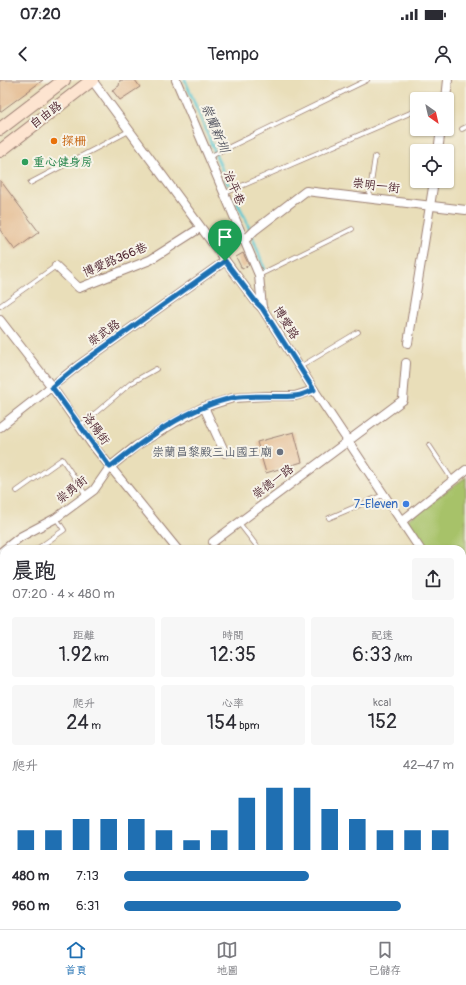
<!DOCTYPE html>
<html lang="zh-TW">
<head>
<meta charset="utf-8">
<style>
	body { margin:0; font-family:Pangolin,"LXGW WenKai TC",sans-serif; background:#f7f7f7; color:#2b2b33; height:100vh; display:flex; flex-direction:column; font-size:15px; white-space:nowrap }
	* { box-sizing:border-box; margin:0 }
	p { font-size:13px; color:#7c7c81 }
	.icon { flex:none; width:22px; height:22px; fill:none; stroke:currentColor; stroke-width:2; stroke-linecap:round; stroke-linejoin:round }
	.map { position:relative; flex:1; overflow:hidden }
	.sheet { position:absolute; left:0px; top:465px; width:466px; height:384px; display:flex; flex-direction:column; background:#fff; border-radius:12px 12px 0 0; box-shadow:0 1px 3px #0004 }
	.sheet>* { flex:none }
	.needle { width:26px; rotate:146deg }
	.controls { position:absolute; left:410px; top:12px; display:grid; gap:8px }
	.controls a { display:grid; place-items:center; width:44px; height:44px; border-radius:4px; background:#fff; box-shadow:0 1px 3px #0004; font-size:20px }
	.pin { position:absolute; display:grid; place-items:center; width:34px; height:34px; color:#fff; margin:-41px -17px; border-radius:50% 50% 50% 0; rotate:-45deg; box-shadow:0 0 4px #0007 }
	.pin .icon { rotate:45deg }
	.round { display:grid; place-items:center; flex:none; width:42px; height:42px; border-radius:4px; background:#f7f7f7 }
	.headline { display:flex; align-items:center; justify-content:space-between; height:68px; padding:0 12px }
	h1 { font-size:22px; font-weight:600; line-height:30px }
	.stats { display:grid; grid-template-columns:repeat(3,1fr); gap:6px; height:68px; padding:4px 12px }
	.stats div { display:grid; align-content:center; border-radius:4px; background:#f7f7f7; text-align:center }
	.stats b { font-size:20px; font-weight:600 }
	.stats small { font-size:11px; font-weight:400 }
	.stats p { font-size:11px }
	.chart { height:112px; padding:8px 12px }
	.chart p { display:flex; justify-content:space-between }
	.chart svg { width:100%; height:72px; margin-top:4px; stroke:#1f6fb2; stroke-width:6 }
	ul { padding:0 12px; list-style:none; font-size:13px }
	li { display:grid; grid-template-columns:64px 48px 1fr; align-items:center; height:30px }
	li i { height:10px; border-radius:5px; background:#1f6fb2 }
	.status { display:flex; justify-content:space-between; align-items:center; height:28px; padding:0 20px; background:#fff; direction:ltr }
	.status svg { height:11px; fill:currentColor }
	header { display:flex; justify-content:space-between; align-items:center; height:52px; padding:0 12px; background:#fff; font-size:18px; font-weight:600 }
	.tabs { display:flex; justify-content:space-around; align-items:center; height:56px; border-top:1px solid #e1e1e2; background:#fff; font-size:11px; color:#7c7c81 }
	.tabs a { display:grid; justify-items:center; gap:2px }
	.tabs .on { color:#1f6fb2 }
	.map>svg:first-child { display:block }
	.green { fill:#a7c269; stroke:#78704a }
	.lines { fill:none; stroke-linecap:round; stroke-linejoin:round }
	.stream { stroke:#5bc7d1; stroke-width:3 }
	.building { fill:#e3b88b }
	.lane-casing { stroke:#9a7e72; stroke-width:5.5 }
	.street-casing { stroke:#9a7e72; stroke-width:10 }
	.secondary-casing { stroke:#9a7e72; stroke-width:14 }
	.lane { stroke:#fff; stroke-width:4 }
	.street { stroke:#fff; stroke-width:8 }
	.secondary { stroke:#fde4d0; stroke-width:12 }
	.route-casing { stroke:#fff; stroke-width:8 }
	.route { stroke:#1f6fb2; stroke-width:5 }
	.food-dot { fill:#e8710a; stroke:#f7f3e8; stroke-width:1.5 }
	.leisure-dot { fill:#2e9e5b; stroke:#f7f3e8; stroke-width:1.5 }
	.worship-dot { fill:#6b7280; stroke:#f7f3e8; stroke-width:1.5 }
	.shop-dot { fill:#3f7fe0; stroke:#f7f3e8; stroke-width:1.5 }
	.labels { text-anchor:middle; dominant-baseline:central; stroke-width:4; stroke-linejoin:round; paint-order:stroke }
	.street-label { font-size:12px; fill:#4a1f2b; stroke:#f7f3e8 }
	.food-label { font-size:12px; fill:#c56008; stroke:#f7f3e8; text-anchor:start }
	.leisure-label { font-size:12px; fill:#27864d; stroke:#f7f3e8; text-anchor:start }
	.worship-label { font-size:12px; fill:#5b616d; stroke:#f7f3e8; text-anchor:end }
	.shop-label { font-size:12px; fill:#366cbe; stroke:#f7f3e8; text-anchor:end }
	.water-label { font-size:13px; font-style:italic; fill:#4f515d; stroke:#f7f3e8 }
</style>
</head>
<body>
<div class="status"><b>07:20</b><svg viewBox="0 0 49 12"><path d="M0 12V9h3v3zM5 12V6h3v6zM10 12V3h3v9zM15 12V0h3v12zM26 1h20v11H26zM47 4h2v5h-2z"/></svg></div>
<header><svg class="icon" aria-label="back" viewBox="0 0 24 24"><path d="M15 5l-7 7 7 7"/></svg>Tempo<svg class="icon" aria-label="person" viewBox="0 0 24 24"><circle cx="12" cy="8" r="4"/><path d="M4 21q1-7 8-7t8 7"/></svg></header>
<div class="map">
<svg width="466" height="849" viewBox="0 0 466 849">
	<rect width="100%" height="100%" fill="#f7f3e8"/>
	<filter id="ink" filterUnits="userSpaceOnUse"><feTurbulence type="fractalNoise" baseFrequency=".025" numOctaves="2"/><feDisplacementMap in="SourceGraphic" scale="8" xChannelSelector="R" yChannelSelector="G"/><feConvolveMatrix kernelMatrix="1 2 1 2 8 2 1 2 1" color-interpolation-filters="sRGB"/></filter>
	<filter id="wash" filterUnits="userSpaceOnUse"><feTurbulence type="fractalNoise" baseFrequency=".012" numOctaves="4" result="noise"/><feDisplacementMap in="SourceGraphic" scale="16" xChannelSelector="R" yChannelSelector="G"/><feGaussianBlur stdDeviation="0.9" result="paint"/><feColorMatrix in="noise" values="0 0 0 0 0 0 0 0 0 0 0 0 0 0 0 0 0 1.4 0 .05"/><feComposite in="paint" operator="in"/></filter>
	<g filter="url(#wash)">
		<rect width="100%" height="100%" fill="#e9deb9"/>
		<polygon class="green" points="466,397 466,526 462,520 462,469 424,469 404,442"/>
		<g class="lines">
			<g class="stream">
				<polyline points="185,0 228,104"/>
				<polyline points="235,118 246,140 265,190"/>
				<polyline points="418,849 419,845"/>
				<polyline points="461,849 466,842"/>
			</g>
		</g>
		<g id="blocks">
			<g class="building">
				<polygon points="0,0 43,0 0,32"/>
				<polygon points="120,0 135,0 140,7 120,20 112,10 119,6"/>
				<polygon points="0,100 39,152 15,170 0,150"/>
				<polygon points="243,173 249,185 242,189 236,177"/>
				<polygon points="294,352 302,382 266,393 257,362"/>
			</g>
		</g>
	</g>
	<g filter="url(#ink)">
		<use href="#blocks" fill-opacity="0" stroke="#9a7e72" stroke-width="1"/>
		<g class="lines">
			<g class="lane-casing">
				<g id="lane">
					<polyline points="462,49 466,47"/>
					<polyline points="209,77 367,0"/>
					<polyline points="30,103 129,51"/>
					<polyline points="223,114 417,30"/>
					<polyline points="369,117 375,77"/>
					<polyline points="259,195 352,149"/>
					<polyline points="0,226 56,186"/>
					<polyline points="300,287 358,252"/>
					<polyline points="80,346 131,303 156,289"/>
					<polyline points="429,365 453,401"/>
					<polyline points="17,411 62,379 86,415"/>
					<polyline points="329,438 383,415"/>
					<polyline points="239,443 259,469"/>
					<polyline points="37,469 64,450 56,438"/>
					<polyline points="0,486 4,489"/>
					<polyline points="0,660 4,666"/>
					<polyline points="462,695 466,693"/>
					<polyline points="243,849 246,845"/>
					<polyline points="321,849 324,845"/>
				</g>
			</g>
			<g class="street-casing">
				<g id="street">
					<polyline points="92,0 256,222 262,228 314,310 420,469"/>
					<polyline points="176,0 259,195 262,228"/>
					<polyline points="446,19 448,0"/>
					<polyline points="438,71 441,49"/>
					<polyline points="244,161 255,150 306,111 466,130"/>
					<polyline points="56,186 79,208 150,180 200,148"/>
					<polyline points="0,240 52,307 91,363 177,469"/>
					<polyline points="408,263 434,101"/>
					<polyline points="204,327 225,373"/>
					<polyline points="0,347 79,285 225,181"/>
					<polyline points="402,441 466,390"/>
					<polyline points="213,462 403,320 406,283"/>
					<polyline points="0,473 20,457 56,438 94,410 110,387 136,366 174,343 204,327 233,318 266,316 295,316 314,310"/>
					<polyline points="462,532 466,538"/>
					<polyline points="0,564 4,570"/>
					<polyline points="462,586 466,597"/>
					<polyline points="0,628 4,625"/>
					<polyline points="191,845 196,849"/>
					<polyline points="409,849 410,845"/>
				</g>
			</g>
			<g class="secondary-casing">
				<g id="secondary">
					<polyline points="0,49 64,0"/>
					<polyline points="0,71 92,0"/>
					<polyline points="462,560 466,557"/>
					<polyline points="0,767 4,772"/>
					<polyline points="0,792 4,797"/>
					<polyline points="41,845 45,849"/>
					<polyline points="59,845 60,849"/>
					<polyline points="79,849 84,845"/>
				</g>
			</g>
			<use href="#lane" class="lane"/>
			<use href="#street" class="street"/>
			<use href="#secondary" class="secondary"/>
		</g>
	</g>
	<g class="lines" filter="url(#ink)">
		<g class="route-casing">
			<path id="route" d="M225,181L256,222L262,228L314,310C308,312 300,316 294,316C273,318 252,314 232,318C187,328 145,359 110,387L52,307L79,285Z"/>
		</g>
		<use href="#route" class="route"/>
	</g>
	<circle class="food-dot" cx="54" cy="61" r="4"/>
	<circle class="leisure-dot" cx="25" cy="82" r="4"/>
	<circle class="worship-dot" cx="280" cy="372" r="4"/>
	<circle class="shop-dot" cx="406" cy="424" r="4"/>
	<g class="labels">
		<g class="street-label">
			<text transform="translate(46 35) rotate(-37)">自由路</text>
			<text transform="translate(376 106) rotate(7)">崇明一街</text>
			<text transform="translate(234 108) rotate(67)">治平巷</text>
			<text transform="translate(115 180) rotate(-23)">博愛路366巷</text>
			<text transform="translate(286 243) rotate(58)">博愛路</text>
			<text transform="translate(104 253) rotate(-35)">崇武路</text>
			<text transform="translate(96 349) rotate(54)">洛陽街</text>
			<text transform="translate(273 402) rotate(-37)">崇德一路</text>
			<text transform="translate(72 410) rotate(-39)">崇勇街</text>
		</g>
		<g class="food-label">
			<text x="62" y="61">探柵</text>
		</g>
		<g class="leisure-label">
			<text x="33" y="82">重心健身房</text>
		</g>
		<g class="worship-label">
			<text x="272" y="372">崇蘭昌黎殿三山國王廟</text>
		</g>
		<g class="shop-label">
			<text x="398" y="424">7-Eleven</text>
		</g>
		<g class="water-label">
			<text transform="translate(215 48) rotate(67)">崇蘭新圳</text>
		</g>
	</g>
</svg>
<div class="controls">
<a><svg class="needle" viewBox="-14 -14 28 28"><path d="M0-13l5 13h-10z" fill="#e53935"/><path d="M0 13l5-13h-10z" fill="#7c7c81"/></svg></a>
<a><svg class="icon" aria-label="locate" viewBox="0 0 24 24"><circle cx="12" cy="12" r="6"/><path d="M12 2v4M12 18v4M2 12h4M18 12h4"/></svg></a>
</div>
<div class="pin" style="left:225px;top:181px;background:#1e9e55"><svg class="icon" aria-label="arrive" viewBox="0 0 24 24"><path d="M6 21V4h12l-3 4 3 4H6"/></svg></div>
<section class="sheet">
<div class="headline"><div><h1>晨跑</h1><p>07:20 · 4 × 480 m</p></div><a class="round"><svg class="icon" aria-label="share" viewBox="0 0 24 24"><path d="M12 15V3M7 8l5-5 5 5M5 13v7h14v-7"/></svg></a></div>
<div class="stats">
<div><p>距離</p><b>1.92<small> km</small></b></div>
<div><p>時間</p><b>12:35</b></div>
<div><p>配速</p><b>6:33<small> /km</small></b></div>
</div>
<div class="stats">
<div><p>爬升</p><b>24<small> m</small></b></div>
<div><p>心率</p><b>154<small> bpm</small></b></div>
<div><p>kcal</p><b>152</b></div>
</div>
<div class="chart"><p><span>爬升</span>42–47 m</p>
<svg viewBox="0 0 160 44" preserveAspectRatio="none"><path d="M5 44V32M15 44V32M25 44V25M35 44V25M45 44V25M55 44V32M65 44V38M75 44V32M85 44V12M95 44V6M105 44V6M115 44V19M125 44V25M135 44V32M145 44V32M155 44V32"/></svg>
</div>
<ul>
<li><b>480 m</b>7:13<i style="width:56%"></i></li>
<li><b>960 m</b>6:31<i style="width:84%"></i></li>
</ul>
</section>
</div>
<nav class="tabs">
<a class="on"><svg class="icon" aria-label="home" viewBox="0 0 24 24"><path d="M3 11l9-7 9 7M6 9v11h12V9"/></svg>首頁</a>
<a><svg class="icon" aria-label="map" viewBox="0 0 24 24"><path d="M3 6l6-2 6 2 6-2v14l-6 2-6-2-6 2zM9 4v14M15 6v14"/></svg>地圖</a>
<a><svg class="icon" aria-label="saved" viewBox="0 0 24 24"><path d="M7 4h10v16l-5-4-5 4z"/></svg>已儲存</a>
</nav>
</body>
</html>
